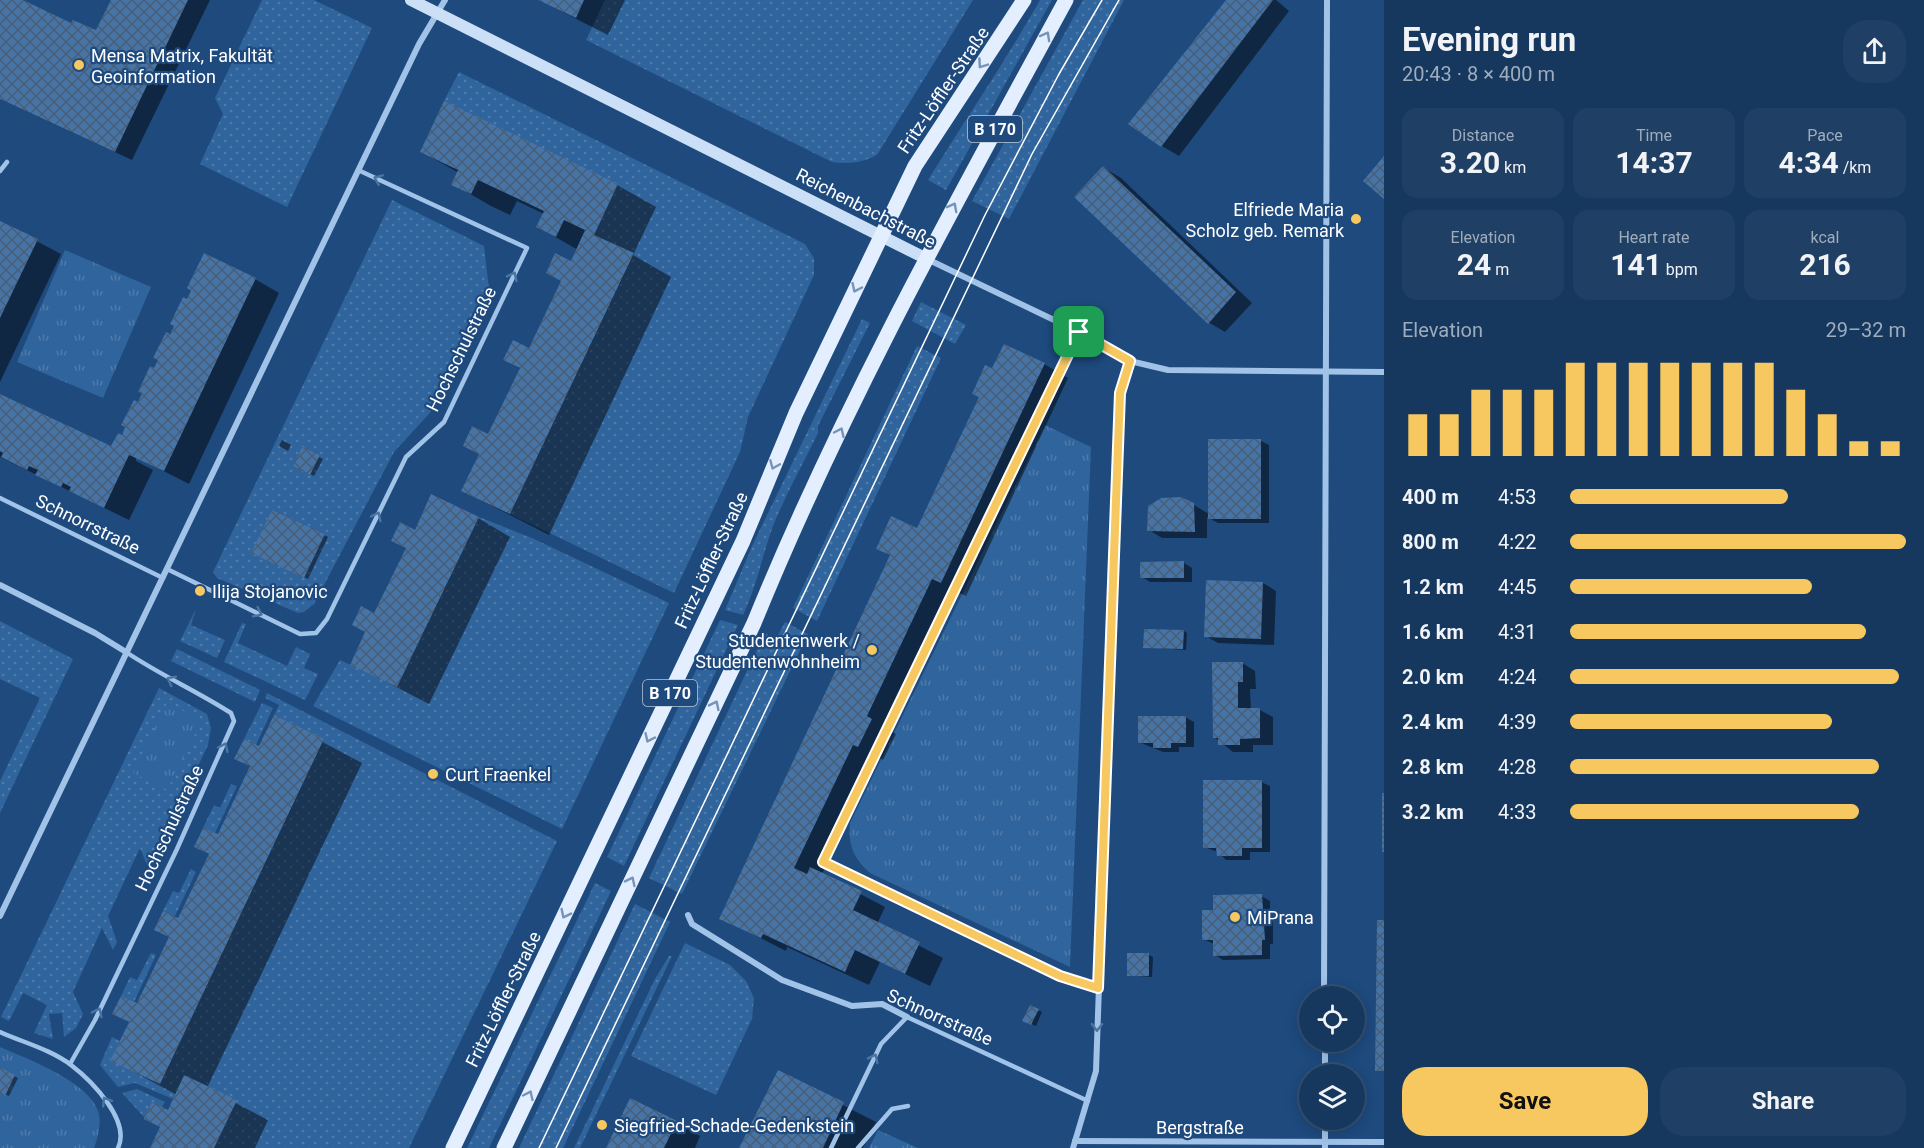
<!DOCTYPE html>
<html lang="en">
<head>
<meta charset="utf-8">
<style>
	body { margin:0; font-family:Roboto,sans-serif; background:#1f3f64; color:#f1f3f6; height:100vh; display:flex; flex-direction:column; font-size:22px; white-space:nowrap }
	* { box-sizing:border-box; margin:0 }
	p { font-size:20px; color:#9eacbc }
	.icon { flex:none; width:33px; height:33px; fill:none; stroke:currentColor; stroke-width:2; stroke-linecap:round; stroke-linejoin:round }
	.map { position:relative; flex:1; overflow:hidden }
	.sheet { display:flex; flex-direction:column; background:#16385e; width:540px }
	.sheet>* { flex:none }
	.tools { position:absolute; left:1299px; top:986px; display:grid; gap:12px }
	.tools a { display:grid; place-items:center; width:66px; height:66px; border-radius:50%; background:#16385e; box-shadow:0 3px 15px #0003,0 0 0 2px #355273; font-size:30px }
	.pin { position:absolute; display:grid; place-items:center; width:51px; height:51px; color:#fff; margin:-26px; border-radius:12px; box-shadow:0 3px 9px #0006 }
	.round { display:grid; place-items:center; flex:none; width:63px; height:63px; border-radius:24px; background:#1f3f64 }
	.head { display:flex; align-items:center; justify-content:space-between; height:102px; padding:0 18px }
	h1 { font-size:33px; font-weight:700; line-height:45px }
	.stats { display:grid; grid-template-columns:repeat(3,1fr); gap:9px; height:102px; padding:6px 18px }
	.stats div { display:grid; align-content:center; border-radius:15px; background:#1f3f64; text-align:center }
	.stats b { font-size:30px; font-weight:700 }
	.stats small { font-size:16px; font-weight:400 }
	.stats p { font-size:16px }
	.chart { height:168px; padding:12px 18px }
	.chart p { display:flex; justify-content:space-between }
	.chart svg { width:100%; height:108px; margin-top:6px; stroke:#f7c760; stroke-width:6 }
	.button { display:flex; gap:12px; margin-top:auto; padding:12px 18px }
	.button a { flex:1; height:69px; border-radius:24px; background:#f7c760; color:#111; font-size:24px; font-weight:700; line-height:69px; text-align:center }
	.button a+a { background:#1f3f64; color:#f1f3f6 }
	ul { padding:0 18px; list-style:none; font-size:20px }
	li { display:grid; grid-template-columns:96px 72px 1fr; align-items:center; height:45px }
	li i { height:15px; border-radius:8px; background:#f7c760 }
	main { display:flex; flex:1; min-height:0 }
	.map>svg:first-child { display:block }
	.grass { fill:url(#grass-dots); fill-rule:evenodd }
	.park { fill:url(#park-tufts) }
	.shadow { fill:#0007 }
	.building { fill:url(#building-cross-hatch) }
	.lines { fill:none; stroke-linecap:round; stroke-linejoin:round }
	.lane { stroke:#a1c3e8; stroke-width:4.5 }
	.street { stroke:#a1c3e8; stroke-width:6 }
	.secondary { stroke:#cbdff6; stroke-width:12 }
	.primary { stroke:#e3eefe; stroke-width:15 }
	.tram { stroke:#fff; stroke-width:1.5 }
	.oneway { stroke:#7794b8 }
	.oneway2 { stroke:#4c74a3 }
	.route-casing { stroke:#fff; stroke-width:12 }
	.route { stroke:#f7c760; stroke-width:8 }
	.poi-dot { fill:#f7c760; stroke:#1e4a7e; stroke-width:2 }
	.labels { text-anchor:middle; dominant-baseline:central; stroke-width:4.5; stroke-linejoin:round; paint-order:stroke }
	.shield { fill:#1e4a7e; stroke:#bcc9d8; stroke-width:1.5 }
	.shield-label { font-size:16px; font-weight:bold; fill:#fff }
	.poi-label { font-size:18px; fill:#fff; stroke:#1e4a7e; text-anchor:start }
	.street-label { font-size:18px; fill:#fff; stroke:#1e4a7e }
</style>
</head>
<body>
<main>
<div class="map">
<svg width="1384" height="1148" viewBox="0 0 1384 1148">
	<defs>
		<pattern id="grass-dots" width="8" height="8" patternUnits="userSpaceOnUse" patternTransform="scale(1.5)"><rect width="8" height="8" fill="#30649c"/><path d="M2 2h.1M6 6h.1" fill="none" stroke="#4f7bab" stroke-width="1.8" stroke-linecap="round"/></pattern>
		<pattern id="park-tufts" width="24" height="20" patternUnits="userSpaceOnUse" patternTransform="scale(1.5)"><rect width="24" height="20" fill="#30649c"/><path d="M3 7l-1-3M5 7V3M7 7l1-3M15 17l-1-3M17 17v-4M19 17l1-3" fill="none" stroke="#4f7bab"/></pattern>
		<pattern id="building-cross-hatch" width="8" height="8" patternUnits="userSpaceOnUse" patternTransform="scale(1.5)"><rect width="8" height="8" fill="#4674a7"/><path d="M0 0l8 8M0 8l8-8" fill="none" stroke="#495e75"/></pattern>
	</defs>
	<rect width="100%" height="100%" fill="#1e4a7e"/>
	<g class="grass">
		<polygon points="262,0 314,0 372,28 287,207 200,164 223,114 215,98"/>
		<path d="M605,0H973L877,155C862,163 849,164 832,162L586,40Z"/>
		<path d="M1040,0H1052L946,190L928,180C965,120 1005,62 1040,0Z"/>
		<polygon points="1083,0 1124,0 1009,219 972,201"/>
		<polygon points="459,72 805,244 814,258 814,275 748,417 740,452 674,593 510,514 634,254 594,235 444,101"/>
		<path d="M392,200L484,246L489,289L484,311L438,404L394,452L314,604L304,612L298,613L217,578L213,572ZM302,447L320,455L310,475L293,466ZM272,510L325,534L304,578L252,553Z"/>
		<polygon points="921,302 966,325 955,344 912,321"/>
		<path d="M862,319L870,323L818,426V433C803,464 786,494 773,526C762,556 757,586 743,615L725,610L753,544Z"/>
		<polygon points="917,346 941,358 817,621 793,608"/>
		<polygon points="479,517 532,538 669,603 562,829 313,706 340,660 397,687"/>
		<polygon points="196,609 191,625 225,640 217,658 180,641"/>
		<polygon points="720,620 738,625 624,866 607,857"/>
		<polygon points="0,621 73,659 0,813 0,781 40,698 0,679"/>
		<polygon points="785,622 808,634 682,894 649,878 765,633 776,639"/>
		<polygon points="242,623 246,624 238,643 287,666 296,647 310,654 304,668 318,674 305,700 224,662"/>
		<polygon points="177,649 260,690 255,702 171,661"/>
		<polygon points="159,688 207,714 211,728 208,745 149,870 140,848 108,916 117,942 113,950 102,928 73,992 83,1014 76,1028 64,1037 62,1013 49,1014 53,1039 34,1033 47,1005 23,993 9,1021 1,1017"/>
		<polygon points="267,693 557,841 409,1148 214,1148 184,1075 173,1099 135,1083 118,1087 100,1065 112,1037 120,1041 111,1061 160,1084 324,740 274,715 279,705 265,698"/>
		<polygon points="262,703 273,708 256,745 244,739"/>
		<polygon points="231,784 237,786 215,833 203,828 214,805 220,808"/>
		<polygon points="191,869 196,872 175,916 163,911 173,891 179,893"/>
		<polygon points="595,883 611,891 489,1148 467,1148"/>
		<polygon points="635,904 670,922 563,1148 519,1148"/>
		<polygon points="685,943 730,965 746,981 754,998 752,1019 716,1095 631,1056"/>
		<polygon points="151,953 156,955 134,1002 121,996 130,977 137,980"/>
		<polygon points="669,956 672,956 580,1148 574,1148 655,979"/>
		<polygon points="137,1089 165,1102 162,1107 152,1102 144,1117 122,1093"/>
	</g>
	<g class="park">
		<polygon points="65,250 151,287 103,398 17,362"/>
		<path d="M1045,425L1091,447L1070,967L870,873C853,858 848,845 850,823Z"/>
		<polygon points="167,703 202,720 167,790 133,773"/>
		<path d="M0,1047C27,1059 88,1081 98,1111C102,1122 98,1137 94,1148H0V1093L5,1095L15,1075L0,1067Z"/>
		<polygon points="878,1130 918,1148 869,1148"/>
	</g>
	<g class="shadow">
		<polygon points="0,0 20,0 72,25 97,32 112,0 210,0 132,160 0,99"/>
		<polygon points="539,0 625,0 608,35"/>
		<polygon points="1228,0 1276,0 1289,11 1179,156 1162,146"/>
		<polygon points="445,103 617,185 656,207 633,255 671,277 549,535 463,491 521,369 505,360 530,350 578,250 538,227 544,214 517,201 510,215 491,206 453,184 459,173 422,152"/>
		<polygon points="1104,168 1121,178 1252,303 1225,332 1208,322"/>
		<polygon points="0,222 61,254 0,382"/>
		<polygon points="255,279 279,293 189,484 136,457 136,461 153,470 129,520 0,457 0,395 112,448 123,437 188,301"/>
		<polygon points="1044,364 1068,378 966,596 957,592 890,731 896,734 883,760 878,757 822,874 885,907 877,924 943,958 930,986 880,962 869,985 787,947 786,951 721,918 891,556 878,548 918,530 993,370"/>
		<polygon points="282,440 291,445 288,451 279,446"/>
		<polygon points="1261,441 1269,445 1269,523 1218,523 1207,517 1207,538 1162,538 1149,530 1194,505 1209,514"/>
		<polygon points="303,449 323,459 314,476 294,466"/>
		<polygon points="478,518 510,537 429,704 352,664 415,532"/>
		<polygon points="324,535 328,537 308,579 257,555"/>
		<polygon points="1184,563 1192,568 1192,582 1150,582 1142,577"/>
		<polygon points="1263,583 1276,591 1274,645 1218,643 1206,636"/>
		<polygon points="1184,631 1187,633 1186,650 1145,647"/>
		<polygon points="1242,663 1255,671 1256,689 1250,689 1251,710 1260,710 1273,717 1273,745 1253,745 1253,752 1233,752 1214,737"/>
		<polygon points="275,717 362,763 207,1088 268,1120 255,1148 152,1148 177,1095 112,1060 130,1023 114,1014 138,1005 210,855 196,847 218,836 252,767 236,758 260,748"/>
		<polygon points="1185,717 1194,722 1194,747 1179,747 1179,752 1163,752 1139,742"/>
		<polygon points="1261,782 1270,786 1270,852 1250,852 1250,860 1226,860 1218,852 1204,847"/>
		<polygon points="1261,896 1270,901 1270,914 1273,916 1273,944 1270,944 1270,959 1223,960 1215,955 1214,944 1203,939 1214,912"/>
		<polygon points="1149,955 1153,957 1152,977 1128,975"/>
		<polygon points="1031,1007 1042,1012 1036,1026 1024,1021"/>
		<polygon points="0,1069 18,1078 9,1096 0,1092"/>
		<polygon points="778,1072 876,1122 863,1148 742,1148"/>
		<polygon points="676,1122 700,1136 695,1148 608,1148"/>
	</g>
	<g class="building">
		<polygon points="0,0 23,0 71,23 73,20 96,30 111,0 188,0 115,152 0,99"/>
		<polygon points="538,0 584,0 576,18"/>
		<polygon points="1226,0 1273,0 1161,147 1128,124"/>
		<polygon points="444,101 618,184 594,235 634,253 510,514 461,491 479,454 463,446 472,426 488,434 520,368 503,360 513,340 529,348 561,281 546,273 555,253 571,261 585,230 564,220 556,237 536,227 544,211 478,180 471,194 451,185 458,170 420,152"/>
		<polygon points="1384,156 1384,199 1363,181"/>
		<polygon points="1103,166 1236,292 1208,324 1074,197"/>
		<polygon points="0,221 38,239 0,318"/>
		<polygon points="204,253 256,278 164,471 129,455 104,508 69,491 71,487 63,483 61,487 35,475 38,470 29,466 27,470 1,457 3,453 0,451 0,394 111,446 118,433 122,435 125,427 121,425 134,400 138,402 142,393 138,392 150,366 154,368 158,360 153,358 166,332 170,334 174,326 170,324 183,297 187,299 191,291 187,288"/>
		<polygon points="1004,344 1045,363 941,583 932,579 867,716 872,719 858,747 853,745 794,868 807,874 810,867 862,891 853,910 920,942 905,974 855,950 845,972 763,934 761,938 719,919 890,555 876,549 891,516 917,528 979,397 972,394 985,365 992,368"/>
		<rect x="1208" y="439" width="53" height="80"/>
		<polygon points="302,447 320,455 310,475 293,466"/>
		<polygon points="431,494 479,517 397,687 350,665 365,632 352,625 361,606 374,613 406,548 391,541 400,522 415,530"/>
		<polygon points="1181,497 1194,503 1195,532 1147,531 1148,506 1161,498"/>
		<polygon points="272,510 325,534 304,578 251,553"/>
		<polygon points="1184,561 1184,578 1140,578 1140,562"/>
		<polygon points="1206,580 1263,582 1261,639 1204,637"/>
		<polygon points="1144,629 1184,630 1183,649 1143,648"/>
		<polygon points="1212,662 1243,662 1243,682 1238,682 1238,708 1260,708 1260,738 1240,739 1240,745 1218,745 1218,738 1213,738"/>
		<polygon points="274,715 324,739 160,1084 110,1061 129,1022 112,1014 121,996 137,1003 169,937 154,930 163,911 178,918 209,854 194,847 203,828 218,834 250,766 234,759 244,739 259,746"/>
		<polygon points="1138,716 1186,716 1186,743 1171,743 1171,748 1153,748 1153,743 1138,743"/>
		<polygon points="1203,780 1262,780 1262,848 1242,848 1242,856 1217,856 1216,848 1203,848"/>
		<rect x="1382" y="793" width="2" height="59"/>
		<polygon points="1262,894 1265,940 1262,940 1262,955 1213,956 1213,940 1202,940 1202,910 1213,910 1213,895"/>
		<polygon points="1377,920 1384,920 1384,1071 1375,1071"/>
		<rect x="1127" y="953" width="22" height="23"/>
		<polygon points="1030,1005 1039,1009 1031,1025 1022,1021"/>
		<polygon points="0,1067 15,1075 5,1096 0,1093"/>
		<polygon points="778,1070 844,1102 823,1148 739,1148"/>
		<polygon points="184,1075 237,1100 214,1148 150,1148 160,1127 144,1119 144,1117 152,1102 168,1110"/>
		<polygon points="630,1098 677,1121 664,1148 606,1148"/>
	</g>
	<g class="lines">
		<g class="lane">
			<polyline points="0,171 7,162"/>
			<polyline points="1079,332 823,862 1060,976 1098,988"/>
			<polyline points="0,498 163,578"/>
			<polyline points="167,569 300,634 316,633 327,619 406,457 444,422 527,248 358,170"/>
			<path d="M0,1032C22,1042 52,1050 71,1065C92,1081 131,1121 118,1148"/>
			<path d="M70,1064L95,1020L177,849L234,721L231,713C197,691 160,675 126,652"/>
			<polyline points="831,1148 881,1044 907,1017 1088,1101"/>
			<polyline points="858,1148 892,1109 908,1106"/>
		</g>
		<g class="street">
			<polyline points="927,259 1079,332 1130,361 1168,370 1384,372"/>
			<polyline points="0,585 95,633 126,652"/>
			<polyline points="688,915 692,924 782,980 852,1006 882,1004 907,1017"/>
			<polyline points="0,916 419,44 445,0"/>
			<polyline points="1324,996 1327,0"/>
			<polyline points="1325,1041 1325,1074"/>
			<polyline points="1325,1119 1325,1148"/>
			<polyline points="1075,1141 1384,1142"/>
			<polyline points="1073,1148 1096,1071 1120,393 1130,361"/>
		</g>
		<polyline class="secondary" points="411,0 925,258"/>
		<g class="primary">
			<polyline points="453,1148 743,541 796,413 915,166 1024,0"/>
			<path d="M504,1148L754,623C842,407 955,204 1066,0"/>
		</g>
		<g class="tram">
			<polyline points="539,1148 985,215 1059,74 1102,0"/>
			<polyline points="556,1148 1032,154 1119,0"/>
		</g>
	</g>
	<defs><path id="oneway-chevron" d="M-2-3.5L2.5 0L-2 3.5" fill="none" stroke-width="1.6" stroke-linecap="round" stroke-linejoin="round" transform="scale(1.5)"/></defs>
	<g class="oneway">
		<use href="#oneway-chevron" transform="translate(1046 36) rotate(-61)"/>
		<use href="#oneway-chevron" transform="translate(982 64) rotate(125)"/>
		<use href="#oneway-chevron" transform="translate(953 207) rotate(-62)"/>
		<use href="#oneway-chevron" transform="translate(856 288) rotate(115)"/>
		<use href="#oneway-chevron" transform="translate(840 432) rotate(-65)"/>
		<use href="#oneway-chevron" transform="translate(774 465) rotate(113)"/>
		<use href="#oneway-chevron" transform="translate(715 705) rotate(-64)"/>
		<use href="#oneway-chevron" transform="translate(649 738) rotate(115)"/>
		<use href="#oneway-chevron" transform="translate(631 881) rotate(-64)"/>
		<use href="#oneway-chevron" transform="translate(565 914) rotate(116)"/>
		<use href="#oneway-chevron" transform="translate(529 1095) rotate(-65)"/>
	</g>
	<g class="oneway2">
		<use href="#oneway-chevron" transform="translate(378 179) rotate(-157)"/>
		<use href="#oneway-chevron" transform="translate(513 276) rotate(-64)"/>
		<use href="#oneway-chevron" transform="translate(377 516) rotate(-64)"/>
		<use href="#oneway-chevron" transform="translate(258 613) rotate(26)"/>
		<use href="#oneway-chevron" transform="translate(171 680) rotate(-153)"/>
		<use href="#oneway-chevron" transform="translate(224 747) rotate(-65)"/>
		<use href="#oneway-chevron" transform="translate(98 1012) rotate(-64)"/>
		<use href="#oneway-chevron" transform="translate(1097 1027) rotate(91)"/>
		<use href="#oneway-chevron" transform="translate(874 1058) rotate(-64)"/>
		<use href="#oneway-chevron" transform="translate(106 1101) rotate(-122)"/>
	</g>
	<g class="lines">
		<g class="route-casing">
			<polygon id="route" points="1079,332 1130,361 1120,393 1098,988 1060,976 823,862"/>
		</g>
		<use href="#route" class="route"/>
	</g>
	<g class="poi-dot">
		<circle cx="79" cy="65" r="6"/>
		<circle cx="1356" cy="219" r="6"/>
		<circle cx="200" cy="591" r="6"/>
		<circle cx="872" cy="650" r="6"/>
		<circle cx="433" cy="774" r="6"/>
		<circle cx="1235" cy="917" r="6"/>
		<circle cx="602" cy="1125" r="6"/>
	</g>
	<g class="labels">
		<g class="shield">
			<rect x="968" y="116" width="54" height="26" rx="4.5"/>
			<rect x="643" y="680" width="54" height="26" rx="4.5"/>
		</g>
		<g class="shield-label">
			<text x="995" y="129">B 170</text>
			<text x="670" y="693">B 170</text>
		</g>
		<g class="poi-label">
			<text x="91" y="55">Mensa Matrix, Fakultät<tspan x="91" dy="21">Geoinformation</tspan></text>
			<text x="1344" y="209" text-anchor="end">Elfriede Maria<tspan x="1344" dy="21">Scholz geb. Remark</tspan></text>
			<text x="212" y="591">Ilija Stojanovic</text>
			<text x="860" y="640" text-anchor="end">Studentenwerk /<tspan x="860" dy="21">Studentenwohnheim</tspan></text>
			<text x="445" y="774">Curt Fraenkel</text>
			<text x="1247" y="917">MiPrana</text>
			<text x="614" y="1125">Siegfried-Schade-Gedenkstein</text>
		</g>
		<g class="street-label">
			<text transform="translate(943 90) rotate(-56)">Fritz-Löffler-Straße</text>
			<text transform="translate(866 208) rotate(27)">Reichenbachstraße</text>
			<text transform="translate(461 349) rotate(-64)">Hochschulstraße</text>
			<text transform="translate(88 524) rotate(26)">Schnorrstraße</text>
			<text transform="translate(711 560) rotate(-65)">Fritz-Löffler-Straße</text>
			<text transform="translate(169 828) rotate(-65)">Hochschulstraße</text>
			<text transform="translate(503 999) rotate(-64)">Fritz-Löffler-Straße</text>
			<text transform="translate(940 1017) rotate(24)">Schnorrstraße</text>
			<text x="1200" y="1127">Bergstraße</text>
		</g>
	</g>
</svg>
<div class="tools">
<a><svg class="icon" aria-label="locate" viewBox="0 0 24 24"><circle cx="12" cy="12" r="6"/><path d="M12 2v4M12 18v4M2 12h4M18 12h4"/></svg></a>
<a><svg class="icon" aria-label="layers" viewBox="0 0 24 24"><path d="M12 4l9 5-9 5-9-5zM3 14l9 5 9-5"/></svg></a>
</div>
<div class="pin" style="left:1079px;top:332px;background:#1e9e55"><svg class="icon" aria-label="arrive" viewBox="0 0 24 24"><path d="M6 21V4h12l-3 4 3 4H6"/></svg></div>
</div>
<section class="sheet">
<div class="head"><div><h1>Evening run</h1><p>20:43 · 8 × 400 m</p></div><a class="round"><svg class="icon" aria-label="share" viewBox="0 0 24 24"><path d="M12 15V3M7 8l5-5 5 5M5 13v7h14v-7"/></svg></a></div>
<div class="stats">
<div><p>Distance</p><b>3.20<small> km</small></b></div>
<div><p>Time</p><b>14:37</b></div>
<div><p>Pace</p><b>4:34<small> /km</small></b></div>
</div>
<div class="stats">
<div><p>Elevation</p><b>24<small> m</small></b></div>
<div><p>Heart rate</p><b>141<small> bpm</small></b></div>
<div><p>kcal</p><b>216</b></div>
</div>
<div class="chart"><p><span>Elevation</span>29–32 m</p>
<svg viewBox="0 0 160 44" preserveAspectRatio="none"><path d="M5 44V27M15 44V27M25 44V17M35 44V17M45 44V17M55 44V6M65 44V6M75 44V6M85 44V6M95 44V6M105 44V6M115 44V6M125 44V17M135 44V27M145 44V38M155 44V38"/></svg>
</div>
<ul>
<li><b>400 m</b>4:53<i style="width:65%"></i></li>
<li><b>800 m</b>4:22<i style="width:100%"></i></li>
<li><b>1.2 km</b>4:45<i style="width:72%"></i></li>
<li><b>1.6 km</b>4:31<i style="width:88%"></i></li>
<li><b>2.0 km</b>4:24<i style="width:98%"></i></li>
<li><b>2.4 km</b>4:39<i style="width:78%"></i></li>
<li><b>2.8 km</b>4:28<i style="width:92%"></i></li>
<li><b>3.2 km</b>4:33<i style="width:86%"></i></li>
</ul>
<div class="button"><a>Save</a><a>Share</a></div>
</section>
</main>
</body>
</html>
